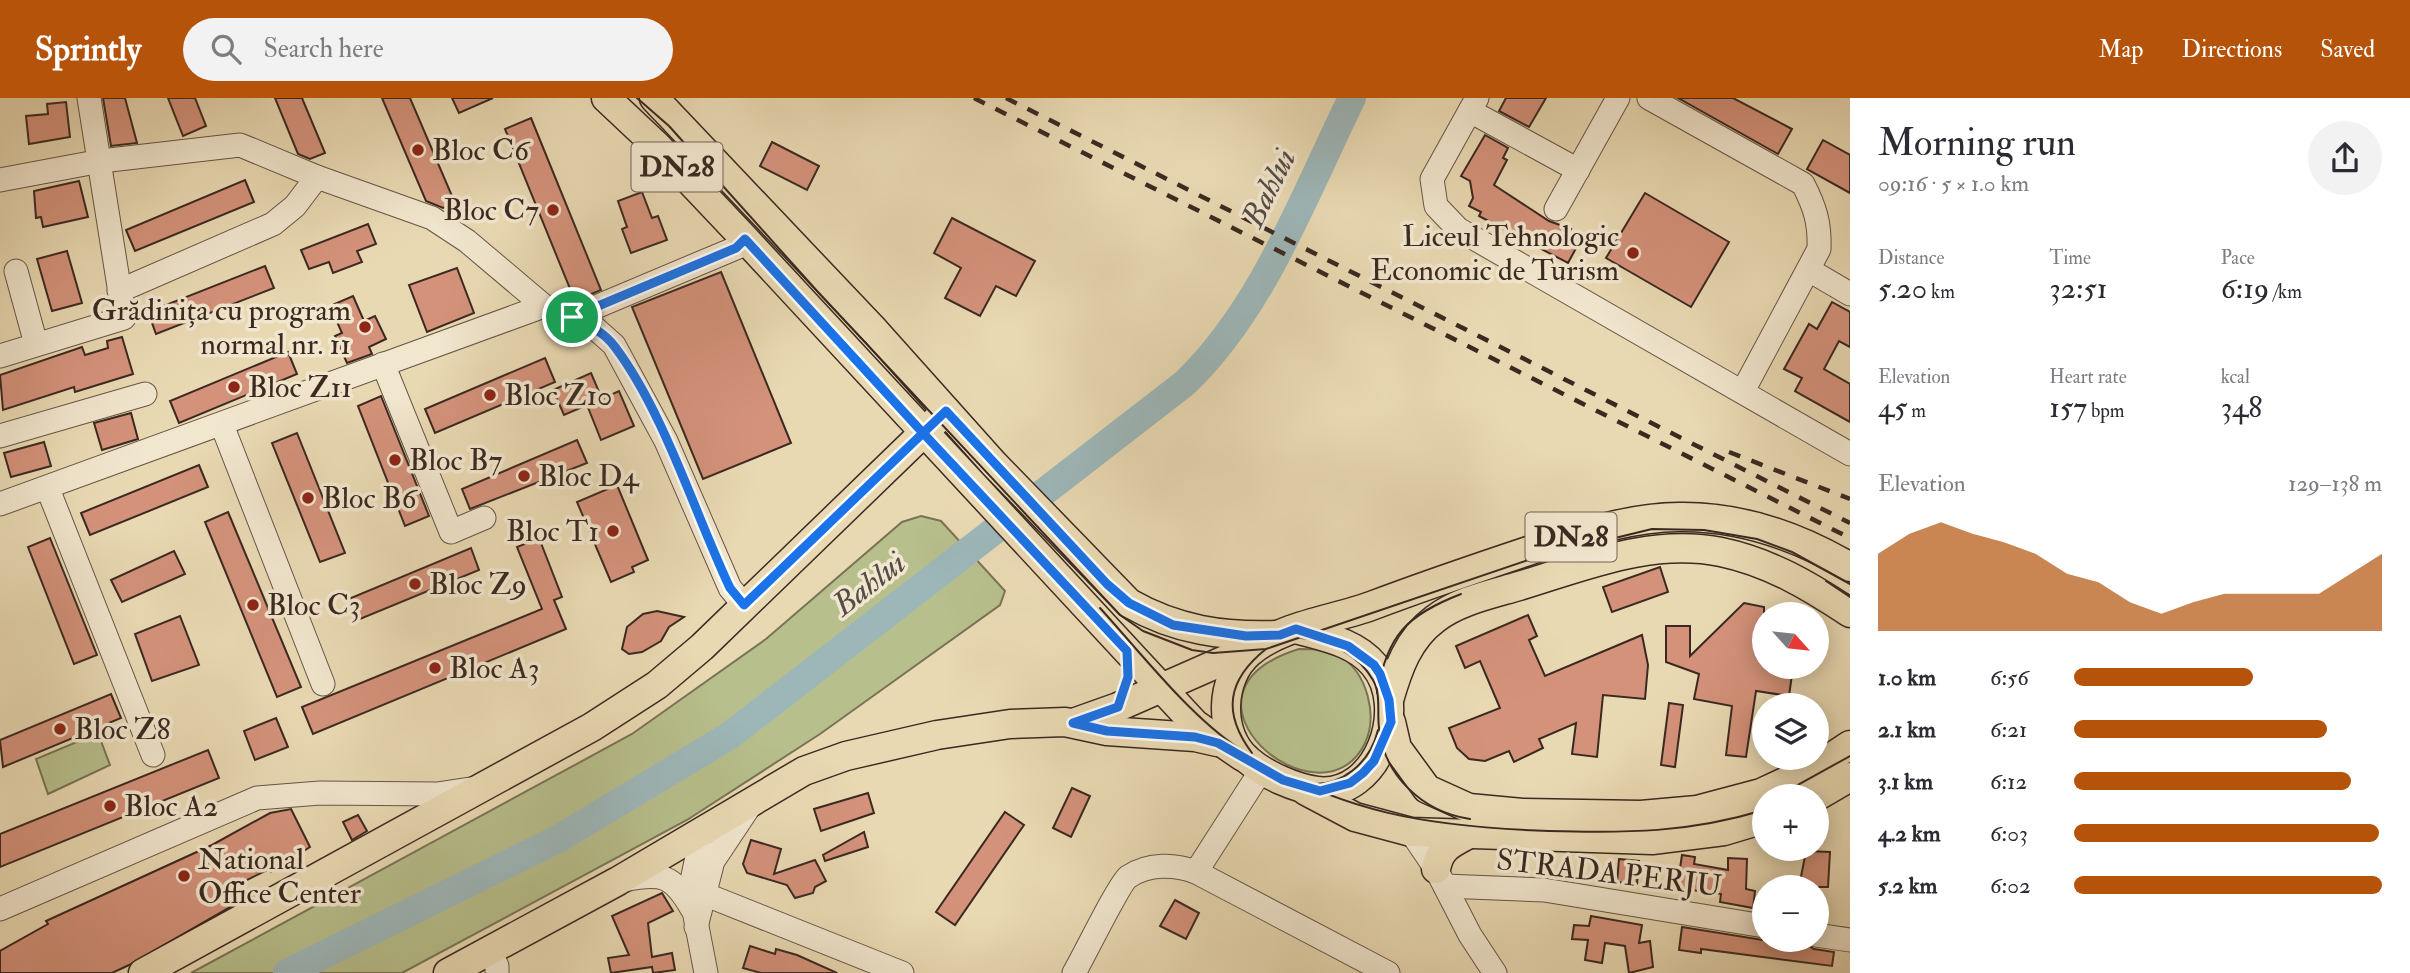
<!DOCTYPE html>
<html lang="en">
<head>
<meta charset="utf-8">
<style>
	body { margin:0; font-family:"IM FELL Double Pica",serif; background:#f2f2f3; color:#2b2b33; height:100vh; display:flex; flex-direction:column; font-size:26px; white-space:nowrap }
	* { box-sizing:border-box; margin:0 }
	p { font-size:23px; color:#7c7c81 }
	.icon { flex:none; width:38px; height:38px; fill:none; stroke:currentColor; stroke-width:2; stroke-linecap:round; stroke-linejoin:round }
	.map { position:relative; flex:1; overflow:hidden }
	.details { display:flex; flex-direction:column; background:#fff; width:560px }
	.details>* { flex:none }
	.needle { width:46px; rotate:117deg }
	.controls { position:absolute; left:1752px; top:504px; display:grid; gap:14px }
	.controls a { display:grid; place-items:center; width:77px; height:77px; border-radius:50%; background:#fff; box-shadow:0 4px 18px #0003; font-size:35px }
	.pin { position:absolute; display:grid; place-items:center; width:60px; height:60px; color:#fff; margin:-30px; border:4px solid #fff; border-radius:50%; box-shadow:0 2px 7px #0007 }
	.round { display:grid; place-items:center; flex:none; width:74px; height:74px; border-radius:37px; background:#f2f2f3 }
	.summary { display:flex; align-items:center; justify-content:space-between; height:119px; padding:0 28px }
	h1 { font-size:38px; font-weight:600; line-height:52px }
	.stats { display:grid; grid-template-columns:repeat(3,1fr); gap:10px; height:119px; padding:7px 28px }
	.stats div { display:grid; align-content:center }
	.stats b { font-size:30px; font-weight:600 }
	.stats small { font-size:19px; font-weight:400 }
	.stats p { font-size:19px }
	.chart { height:196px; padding:14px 28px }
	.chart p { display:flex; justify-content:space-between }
	.chart svg { width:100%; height:126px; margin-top:7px; fill:#b45309; opacity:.7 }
	ul { padding:0 28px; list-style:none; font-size:23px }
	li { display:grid; grid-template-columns:112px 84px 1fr; align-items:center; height:52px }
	li i { height:18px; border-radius:9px; background:#b45309 }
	header { display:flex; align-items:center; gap:42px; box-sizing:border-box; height:98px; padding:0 35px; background:#b45309; color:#fff }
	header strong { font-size:33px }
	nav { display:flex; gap:38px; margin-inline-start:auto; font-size:24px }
	.search { width:490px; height:63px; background:#f2f2f3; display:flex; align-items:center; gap:18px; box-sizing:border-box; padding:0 24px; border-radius:38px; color:#7c7c81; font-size:26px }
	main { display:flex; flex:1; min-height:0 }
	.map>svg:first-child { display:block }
	.green { fill:#b7bf8c; stroke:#797456; stroke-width:2 }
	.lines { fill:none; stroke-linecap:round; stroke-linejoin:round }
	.river { stroke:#9db7b9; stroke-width:28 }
	.building { fill:#d4927b; stroke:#3b2921; stroke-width:2 }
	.minor-casing { stroke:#665546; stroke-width:25 }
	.major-casing { stroke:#3b2921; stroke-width:31 }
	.minor { stroke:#f1e6ce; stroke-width:23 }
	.major { stroke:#e9d9b3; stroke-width:28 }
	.tram { stroke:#3b2921; stroke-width:2 }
	.rail { stroke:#3b2921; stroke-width:4.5; stroke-dasharray:12 12; stroke-linecap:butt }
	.route-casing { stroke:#fff; stroke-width:14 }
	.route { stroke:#1a73e8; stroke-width:9 }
	.poi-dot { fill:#8f2418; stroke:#f1e6ce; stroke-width:2.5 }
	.labels { text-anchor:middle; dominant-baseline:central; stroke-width:7; stroke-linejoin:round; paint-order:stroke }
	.shield { fill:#f1e6ce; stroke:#726255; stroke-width:2 }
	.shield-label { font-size:28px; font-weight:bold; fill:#3b2921 }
	.poi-label { font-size:30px; fill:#3b2921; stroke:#f1e6ce; text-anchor:start }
	.street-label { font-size:30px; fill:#3b2921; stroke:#f1e6ce }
	.water-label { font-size:32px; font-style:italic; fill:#544c47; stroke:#f1e6ce }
</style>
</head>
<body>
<header>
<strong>Sprintly</strong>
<div class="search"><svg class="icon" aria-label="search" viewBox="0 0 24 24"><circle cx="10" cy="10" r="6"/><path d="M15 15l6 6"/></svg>Search here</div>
<nav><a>Map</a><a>Directions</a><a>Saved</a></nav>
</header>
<main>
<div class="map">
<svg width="1850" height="875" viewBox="0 0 1850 875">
	<rect width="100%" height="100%" fill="#e9d9b3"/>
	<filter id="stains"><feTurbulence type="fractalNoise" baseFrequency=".00286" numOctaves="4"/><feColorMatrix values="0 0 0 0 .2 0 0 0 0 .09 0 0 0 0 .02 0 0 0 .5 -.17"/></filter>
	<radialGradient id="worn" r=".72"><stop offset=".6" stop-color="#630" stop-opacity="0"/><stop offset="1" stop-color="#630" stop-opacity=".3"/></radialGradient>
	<g class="green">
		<polygon points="921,418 941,423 1005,493 1000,507 820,636 687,722 402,875 191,875 632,636 766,541 902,424"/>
		<path d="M1299,551C1313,551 1328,551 1341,559C1367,575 1378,618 1365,645C1322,735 1154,596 1299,551Z"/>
		<polygon points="98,635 110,667 48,696 36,661"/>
	</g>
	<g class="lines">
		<path class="river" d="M287,875L558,741L729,638L1185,285C1264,209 1304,97 1352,0"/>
	</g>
	<g class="building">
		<polygon points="103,0 125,0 137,45 111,48"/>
		<polygon points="168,0 195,0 206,28 183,38"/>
		<polygon points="275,0 302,0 325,55 310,61 298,56"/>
		<polygon points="382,0 410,0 455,105 443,110 426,103"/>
		<polygon points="452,0 493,0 459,15"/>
		<polygon points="1506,0 1546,0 1529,29 1499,13"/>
		<polygon points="1678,0 1733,0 1792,31 1778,56"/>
		<polygon points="66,4 70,39 29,46 26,18 48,16 47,6"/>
		<polygon points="531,20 601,192 575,203 505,31"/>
		<polygon points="1485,37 1508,50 1503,60 1507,62 1494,87 1549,123 1571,131 1569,134 1581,141 1568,165 1479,118 1481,114 1469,108 1473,100 1470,83 1461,78"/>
		<polygon points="1823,42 1850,57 1850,95 1807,71"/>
		<polygon points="772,44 819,68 807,92 760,68"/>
		<polygon points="245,82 254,104 135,153 126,132"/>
		<polygon points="79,83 88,119 43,129 41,119 36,120 34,93"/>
		<polygon points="642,94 652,120 658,118 667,142 631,155 622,131 627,129 618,103"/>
		<polygon points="1645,95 1729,144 1691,209 1606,160"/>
		<polygon points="952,120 1035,163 1016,198 996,188 980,218 945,200 961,170 934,155"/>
		<polygon points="368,126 376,146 357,153 362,164 333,175 329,164 309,171 301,152"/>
		<polygon points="67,153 82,205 52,213 37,161"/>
		<polygon points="265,168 274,190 156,236 148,214"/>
		<polygon points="457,170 474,215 427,234 409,187"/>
		<polygon points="721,174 791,345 703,381 632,209"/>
		<polygon points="353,198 364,223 375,218 386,241 369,249 372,256 347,265 335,238 342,235 330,208"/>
		<polygon points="1832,204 1850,214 1850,249 1839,243 1824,271 1850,286 1850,324 1795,293 1802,280 1784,271 1809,226 1817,231"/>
		<polygon points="122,239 133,276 75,294 74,289 3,312 0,277 82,249 85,257 108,250 107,243"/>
		<polygon points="288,254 297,276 179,325 170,303"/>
		<polygon points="545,260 555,284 435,335 425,311"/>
		<polygon points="591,275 602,301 619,293 634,328 601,342 587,307 564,317 553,292"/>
		<polygon points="381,298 429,418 405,428 358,308"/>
		<polygon points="131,315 138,341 102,352 94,325"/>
		<polygon points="297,335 345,455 320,464 272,345"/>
		<polygon points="577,342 587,365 470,411 462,391"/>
		<polygon points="44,344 51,368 11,379 4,355"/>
		<polygon points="199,367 208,389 90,437 81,415"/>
		<polygon points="617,387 648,462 632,469 634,474 611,484 577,404"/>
		<polygon points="228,414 301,589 277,599 205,424"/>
		<polygon points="50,440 97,557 74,566 28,449"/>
		<polygon points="539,440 562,499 554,502 566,531 313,636 302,609 542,511 517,449"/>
		<polygon points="471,450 479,472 360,521 351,500"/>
		<polygon points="174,453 185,476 122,504 111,482"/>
		<polygon points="1660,469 1668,494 1612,514 1603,489"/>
		<polygon points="1744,505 1764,509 1764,569 1793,569 1789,598 1756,593 1746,659 1726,657 1732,608 1694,601 1699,576 1666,564 1666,528 1690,528 1690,558"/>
		<polygon points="657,513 684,519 669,529 661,543 642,554 629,556 622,551 627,529 643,516"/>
		<polygon points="1528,517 1537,538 1529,542 1545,578 1642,537 1648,567 1645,601 1603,597 1597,659 1572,656 1576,625 1539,641 1543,650 1514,664 1509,653 1485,663 1469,661 1457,650 1449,630 1500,610 1480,563 1465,570 1456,548"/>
		<polygon points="180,518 199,567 152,583 135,536"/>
		<polygon points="111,596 121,620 3,669 0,642"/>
		<polygon points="1669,605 1683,607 1675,669 1661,667"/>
		<polygon points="276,620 288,649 255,662 244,633"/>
		<polygon points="208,652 219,680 0,769 0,736"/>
		<polygon points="1072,690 1090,698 1071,739 1053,730"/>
		<polygon points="868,695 874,715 821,733 814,711"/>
		<polygon points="291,711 310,749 271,774 269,771 231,790 237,805 129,867 112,875 0,875 0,853 48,826 46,823 212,747 270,715"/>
		<polygon points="1005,714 1024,727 955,827 936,814"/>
		<polygon points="358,717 367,733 352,742 343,724"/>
		<polygon points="864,734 868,749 825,763 823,757"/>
		<polygon points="751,742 781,751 774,776 815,762 826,783 815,789 813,795 795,800 787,787 747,775 743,766"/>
		<polygon points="1806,753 1830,754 1828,789 1799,789"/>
		<polygon points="1682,757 1695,759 1694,766 1728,772 1728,760 1747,761 1746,791 1755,793 1753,810 1720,804 1721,796 1677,790"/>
		<polygon points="1619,761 1639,763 1637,786 1617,784"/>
		<polygon points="662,795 673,813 648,825 652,859 672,855 675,872 653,875 652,869 611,875 608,860 629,857 612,818"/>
		<polygon points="1175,802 1199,815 1186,841 1160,828"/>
		<polygon points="1591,818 1642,827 1639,845 1650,843 1653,869 1629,875 1625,848 1605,845 1602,865 1585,862 1588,842 1572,841 1574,827 1589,828"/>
		<polygon points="1682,829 1794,847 1806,846 1814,851 1834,854 1832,868 1701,851 1701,855 1679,852"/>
		<polygon points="750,848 775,856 776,851 797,857 837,875 761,875 743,870"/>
	</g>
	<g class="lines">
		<g class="minor-casing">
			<g id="minor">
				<polyline points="1477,0 1432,81 1436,108 1458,131 1850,356"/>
				<path d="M1649,0L1803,86C1815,109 1820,125 1819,151L1743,293"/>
				<polyline points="1470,13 1578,72"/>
				<polyline points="0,82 101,63 240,47 317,79 432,120 467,143 544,208 596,231 614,247 666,343 730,490 744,507"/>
				<polyline points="1556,111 1618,0"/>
				<polyline points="1809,172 1850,196"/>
				<polyline points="16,173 36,246"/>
				<polyline points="119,193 273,126 295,108 317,79"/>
				<polyline points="572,219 736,150 745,141"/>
				<polyline points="0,258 124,220 89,0"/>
				<polyline points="383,266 451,434 484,420"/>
				<polyline points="222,327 323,586"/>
				<polyline points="0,338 145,296"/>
				<polyline points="48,391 153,657"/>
				<polyline points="0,406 544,208"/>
				<polyline points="1411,734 1436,771 1470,837 1495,875"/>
				<polyline points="702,735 690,792 706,875"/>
				<polyline points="1196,774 1388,875"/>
				<path d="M624,782C662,774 673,777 692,811"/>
				<polyline points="1445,788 1544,792 1764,828"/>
				<polyline points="704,796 902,875"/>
				<polyline points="0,811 257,700 320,695 437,696 470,691"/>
				<polyline points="696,829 713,763 749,709"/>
				<polyline points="1816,837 1850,842"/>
				<polyline points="489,853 497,868 497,875"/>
				<path d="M1074,875C1083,860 1119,786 1128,779C1148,765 1175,766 1196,774L1262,671"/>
			</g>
		</g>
		<g class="major-casing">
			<g id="major">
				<polyline points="606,0 656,47 745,141 1195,626 1243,659"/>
				<path d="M654,0L875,233L994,366L1129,505C1176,532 1224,539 1277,537"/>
				<path d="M1296,531C1324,539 1355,544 1374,567C1410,609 1378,700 1317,693C1295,690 1265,677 1248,662C1217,636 1220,580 1249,555C1281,527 1333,522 1371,508C1424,488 1477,470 1531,452C1578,437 1629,419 1679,419C1740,418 1799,439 1850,469"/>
				<path d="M1389,602C1398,571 1408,541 1435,521C1458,503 1492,496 1519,488C1585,468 1651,440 1721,454C1769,464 1810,488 1850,515"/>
				<polyline points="1391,624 1397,650 1427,691 1469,710 1522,715 1641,717 1697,712 1761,695 1817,669 1850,647"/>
				<polyline points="1073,625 1118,609 1225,562 1243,561"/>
				<polyline points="1306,693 1355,719 1411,734 1652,742 1724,733 1764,721"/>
				<polyline points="1816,699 1850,679"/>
				<path d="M1436,771C1440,749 1451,746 1469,736"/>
				<polyline points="143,875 592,629 657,587 702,549 946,313"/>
				<polyline points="448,875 618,783 804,673 846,658 937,637 1010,626 1065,624 1107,633 1195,639 1217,644"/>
			</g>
		</g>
		<use href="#minor" class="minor"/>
		<use href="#major" class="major"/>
		<g class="tram">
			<polyline points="637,0 669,28 818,194 1120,517 1143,533 1192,552 1213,555 1266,551 1537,459 1652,431 1704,432 1757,441 1792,454 1850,486"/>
			<polyline points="1826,483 1850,499"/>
			<path d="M1100,510C1140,554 1189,617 1237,649C1337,716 1433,729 1549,733C1628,735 1688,735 1764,712"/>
			<path d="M1302,540C1331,544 1358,556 1373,582C1381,596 1377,614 1379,630C1384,678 1423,714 1470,721"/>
			<path d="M1377,595C1387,537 1407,517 1461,496"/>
			<path d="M1252,655C1222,615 1227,582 1266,551"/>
			<path d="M1307,686C1342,689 1370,665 1378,632"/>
			<polyline points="1778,698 1850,658"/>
		</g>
		<g class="rail">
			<polyline points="974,0 1850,440"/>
			<polyline points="1006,0 1850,425"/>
			<polyline points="1729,354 1850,401"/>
		</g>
	</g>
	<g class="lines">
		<g class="route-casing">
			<path id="route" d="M572,219C588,227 604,234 615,249C664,314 695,416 730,490L744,507L923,335L1127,553L1128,579L1118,609L1073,625L1107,633L1195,639L1218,645L1283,682L1320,693L1350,685L1363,675L1374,663L1391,624L1389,602L1380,576L1374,567L1348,548L1296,531L1280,537L1246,538L1173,527L1129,505L1107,486L946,313L923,335L745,141L736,150L572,219"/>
		</g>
		<use href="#route" class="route"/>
	</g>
	<g class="poi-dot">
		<circle cx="418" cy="52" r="7"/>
		<circle cx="553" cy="112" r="7"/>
		<circle cx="1633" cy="155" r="7"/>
		<circle cx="365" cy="229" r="7"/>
		<circle cx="234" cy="289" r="7"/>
		<circle cx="490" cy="297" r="7"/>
		<circle cx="395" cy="362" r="7"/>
		<circle cx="524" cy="378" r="7"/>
		<circle cx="308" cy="400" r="7"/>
		<circle cx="613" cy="433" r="7"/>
		<circle cx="415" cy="486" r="7"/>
		<circle cx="253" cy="507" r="7"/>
		<circle cx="435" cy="570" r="7"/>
		<circle cx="60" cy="631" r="7"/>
		<circle cx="110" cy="708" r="7"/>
		<circle cx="184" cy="778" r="7"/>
	</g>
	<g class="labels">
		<g class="shield">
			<rect x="631.5" y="44.5" width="91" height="49" rx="5"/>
			<rect x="1525.5" y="414.5" width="91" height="49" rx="5"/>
		</g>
		<g class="shield-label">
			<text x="677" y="69">DN28</text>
			<text x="1571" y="439">DN28</text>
		</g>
		<g class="poi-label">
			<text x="432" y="52">Bloc C6</text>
			<text x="539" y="112" text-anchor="end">Bloc C7</text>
			<text x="1619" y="138" text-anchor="end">Liceul Tehnologic<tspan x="1619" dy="34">Economic de Turism</tspan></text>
			<text x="351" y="212" text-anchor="end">Grădinița cu program<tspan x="351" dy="34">normal nr. 11</tspan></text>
			<text x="248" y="289">Bloc Z11</text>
			<text x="504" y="297">Bloc Z10</text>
			<text x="409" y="362">Bloc B7</text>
			<text x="538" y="378">Bloc D4</text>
			<text x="322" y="400">Bloc B6</text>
			<text x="599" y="433" text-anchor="end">Bloc T1</text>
			<text x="429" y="486">Bloc Z9</text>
			<text x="267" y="507">Bloc C3</text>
			<text x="449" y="570">Bloc A3</text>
			<text x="74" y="631">Bloc Z8</text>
			<text x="124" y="708">Bloc A2</text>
			<text x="198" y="761">National<tspan x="198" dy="34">Office Center</tspan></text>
		</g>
		<g class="street-label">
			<text transform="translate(1609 775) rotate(7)">STRADA PERJU</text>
		</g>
		<g class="water-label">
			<text transform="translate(1269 90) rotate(-64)">Bahlui</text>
			<text transform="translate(869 486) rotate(-38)">Bahlui</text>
		</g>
	</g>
	<rect width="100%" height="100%" filter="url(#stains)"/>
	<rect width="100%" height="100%" fill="url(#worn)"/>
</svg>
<div class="controls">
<a><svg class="needle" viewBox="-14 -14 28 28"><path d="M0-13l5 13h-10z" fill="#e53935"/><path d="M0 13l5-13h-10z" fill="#7c7c81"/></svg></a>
<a><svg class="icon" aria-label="layers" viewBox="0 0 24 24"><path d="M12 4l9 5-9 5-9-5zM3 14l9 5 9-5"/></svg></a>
<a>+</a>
<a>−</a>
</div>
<div class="pin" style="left:572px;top:219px;background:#1e9e55"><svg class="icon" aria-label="arrive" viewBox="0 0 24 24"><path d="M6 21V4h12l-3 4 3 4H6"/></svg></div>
</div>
<section class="details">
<div class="summary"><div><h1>Morning run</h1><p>09:16 · 5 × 1.0 km</p></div><a class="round"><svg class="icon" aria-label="share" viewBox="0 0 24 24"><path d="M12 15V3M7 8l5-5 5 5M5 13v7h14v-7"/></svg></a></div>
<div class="stats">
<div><p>Distance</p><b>5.20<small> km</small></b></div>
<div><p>Time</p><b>32:51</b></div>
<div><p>Pace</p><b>6:19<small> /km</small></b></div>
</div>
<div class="stats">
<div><p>Elevation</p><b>45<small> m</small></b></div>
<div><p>Heart rate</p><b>157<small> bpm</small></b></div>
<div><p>kcal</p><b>348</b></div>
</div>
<div class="chart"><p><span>Elevation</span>129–138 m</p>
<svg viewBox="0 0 160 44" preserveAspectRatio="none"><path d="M0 44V17L10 10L20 6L30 10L40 13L50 17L60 24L70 27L80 34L90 38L100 34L110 31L120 31L130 31L140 31L150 24L160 17V44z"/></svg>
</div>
<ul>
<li><b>1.0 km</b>6:56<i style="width:58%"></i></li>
<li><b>2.1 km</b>6:21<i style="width:82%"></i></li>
<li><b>3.1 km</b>6:12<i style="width:90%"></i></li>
<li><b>4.2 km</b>6:03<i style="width:99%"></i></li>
<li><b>5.2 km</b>6:02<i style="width:100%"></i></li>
</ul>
</section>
</main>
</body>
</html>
